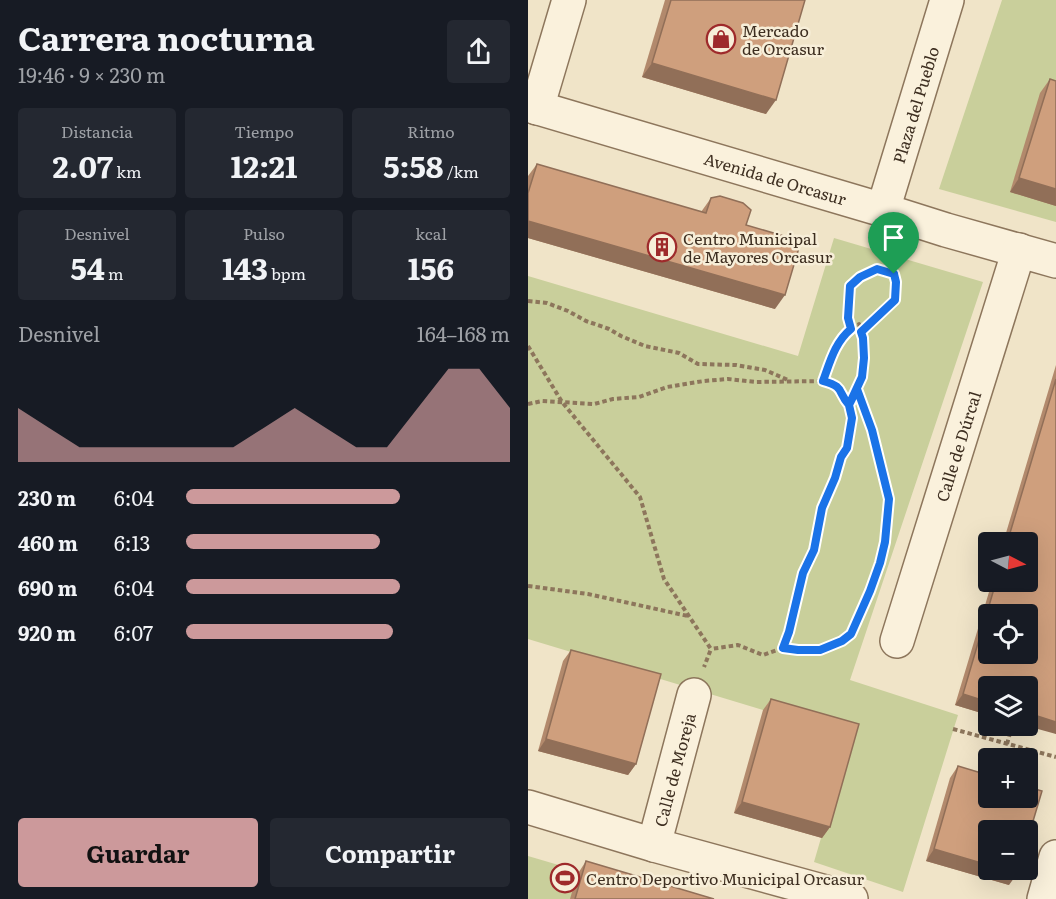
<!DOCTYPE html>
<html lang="es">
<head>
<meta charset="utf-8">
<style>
	body { margin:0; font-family:Literata,serif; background:#242831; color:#f1f3f6; height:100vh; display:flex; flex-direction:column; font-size:22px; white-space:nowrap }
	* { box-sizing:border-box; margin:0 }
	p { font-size:20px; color:#9ea1a6 }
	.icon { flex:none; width:33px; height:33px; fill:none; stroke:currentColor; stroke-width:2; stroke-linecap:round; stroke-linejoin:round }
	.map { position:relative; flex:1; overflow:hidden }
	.details { display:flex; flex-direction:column; background:#171b24; width:528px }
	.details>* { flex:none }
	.needle { width:39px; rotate:96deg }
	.fabs { position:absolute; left:450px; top:532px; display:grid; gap:12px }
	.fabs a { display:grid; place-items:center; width:60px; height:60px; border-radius:6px; background:#171b24; box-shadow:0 6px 24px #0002; font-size:30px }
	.pin { position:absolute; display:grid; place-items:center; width:51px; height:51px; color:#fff; margin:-62px -26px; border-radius:50% 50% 50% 0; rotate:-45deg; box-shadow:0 0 6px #0007 }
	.pin .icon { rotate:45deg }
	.round { display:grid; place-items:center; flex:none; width:63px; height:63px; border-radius:6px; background:#242831 }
	.summary { display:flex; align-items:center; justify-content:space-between; height:102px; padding:0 18px }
	h1 { font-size:33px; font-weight:700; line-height:45px }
	.figures { display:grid; grid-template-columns:repeat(3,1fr); gap:9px; height:102px; padding:6px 18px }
	.figures div { display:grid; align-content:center; border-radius:6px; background:#242831; text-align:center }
	.figures b { font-size:30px; font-weight:700 }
	.figures small { font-size:16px; font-weight:400 }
	.figures p { font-size:16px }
	.chart { height:168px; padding:12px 18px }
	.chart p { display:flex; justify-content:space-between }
	.chart svg { width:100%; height:108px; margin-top:6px; fill:#cc999b; opacity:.7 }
	.action { display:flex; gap:12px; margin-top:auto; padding:12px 18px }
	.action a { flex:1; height:69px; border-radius:6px; background:#cc999b; color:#111; font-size:24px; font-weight:700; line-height:69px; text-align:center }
	.action a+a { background:#242831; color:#f1f3f6 }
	ul { padding:0 18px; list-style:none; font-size:20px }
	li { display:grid; grid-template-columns:96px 72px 1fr; align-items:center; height:45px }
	li i { height:15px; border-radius:8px; background:#cc999b }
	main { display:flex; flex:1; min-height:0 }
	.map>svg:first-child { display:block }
	.green { fill:#c9cf9b }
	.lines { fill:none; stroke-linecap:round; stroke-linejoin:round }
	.minor-casing { stroke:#8d765c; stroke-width:36 }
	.path { stroke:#8d765c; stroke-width:4; stroke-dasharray:4.5 3; stroke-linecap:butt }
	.minor { stroke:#faf1dc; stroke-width:33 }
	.wall { fill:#b2896c }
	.shaded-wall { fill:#916f58 }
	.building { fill:#cf9f7d; stroke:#916f58; stroke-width:1.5; fill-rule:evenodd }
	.route-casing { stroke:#fff; stroke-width:12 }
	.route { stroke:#1a73e8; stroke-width:8 }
	.labels { text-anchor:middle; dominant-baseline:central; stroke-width:5; stroke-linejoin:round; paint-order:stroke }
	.poi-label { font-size:16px; fill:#3d2e20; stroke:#f7eed8; text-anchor:start }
	.street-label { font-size:16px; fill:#3d2e20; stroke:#f7eed8 }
</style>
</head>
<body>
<main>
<section class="details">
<div class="summary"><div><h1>Carrera nocturna</h1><p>19:46 · 9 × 230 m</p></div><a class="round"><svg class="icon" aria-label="share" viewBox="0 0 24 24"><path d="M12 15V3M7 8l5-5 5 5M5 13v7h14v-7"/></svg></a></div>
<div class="figures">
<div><p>Distancia</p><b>2.07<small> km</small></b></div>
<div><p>Tiempo</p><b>12:21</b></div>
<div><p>Ritmo</p><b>5:58<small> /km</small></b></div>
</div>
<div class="figures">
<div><p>Desnivel</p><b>54<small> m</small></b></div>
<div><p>Pulso</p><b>143<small> bpm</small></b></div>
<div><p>kcal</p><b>156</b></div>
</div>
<div class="chart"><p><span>Desnivel</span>164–168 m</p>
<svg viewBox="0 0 160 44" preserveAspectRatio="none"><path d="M0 44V22L10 30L20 38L30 38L40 38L50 38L60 38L70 38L80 30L90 22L100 30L110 38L120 38L130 22L140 6L150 6L160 22V44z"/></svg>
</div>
<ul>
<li><b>230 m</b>6:04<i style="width:66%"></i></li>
<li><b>460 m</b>6:13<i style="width:60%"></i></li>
<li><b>690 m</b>6:04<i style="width:66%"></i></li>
<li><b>920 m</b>6:07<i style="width:64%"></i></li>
</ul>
<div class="action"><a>Guardar</a><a>Compartir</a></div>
</section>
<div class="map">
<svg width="528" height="899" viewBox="0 0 528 899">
	<rect width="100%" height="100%" fill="#f0e4c8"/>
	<g class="green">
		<polygon points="474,0 528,0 528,222 411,189"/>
		<polygon points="306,238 455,282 322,680 430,715 375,892 286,862 323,735 235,710 0,639 0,276 270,356"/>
		<polygon points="0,856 146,899 0,899"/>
	</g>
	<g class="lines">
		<g class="minor-casing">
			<g id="minor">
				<path id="s1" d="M0,105L355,210L418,230L528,261"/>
				<polyline points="9,108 41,0"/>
				<path id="s2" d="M355,210L419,0"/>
				<path id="s3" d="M369,641L491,250"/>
				<polyline points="0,807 126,845 323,899"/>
				<path id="s4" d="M126,845L166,695"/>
				<polyline points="516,899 528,857"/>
			</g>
		</g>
		<g class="path">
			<polyline points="0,301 19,303 40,311 58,321 81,329 93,336 117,346 151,353 170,364 208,365 237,370 260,380"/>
			<polyline points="323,329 320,318 322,286 332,277 349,269 366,274 368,282 367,300 333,332"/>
			<polyline points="0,346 34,402 112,497 136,579 183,649 176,667"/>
			<path d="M295,381C305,355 308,341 331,324C336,341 339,360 334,378C331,387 325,396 321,405"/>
			<polyline points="0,404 14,401 66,404 85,399 111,397 139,387 176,381 200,379 228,382 295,381 307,384 312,388 316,399 321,405 324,418 319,448 313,457 307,478 294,508 286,550 275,573 261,632 255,648 235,655 210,645 183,649"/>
			<polyline points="0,586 60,594 160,616"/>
			<polyline points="255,648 270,650 292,650 314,641 323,634 342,591 352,563 357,542 361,499 339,415 329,389"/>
			<polyline points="425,729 528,757"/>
			<polyline points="479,744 484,726"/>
		</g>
		<use href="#minor" class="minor"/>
	</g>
	<g class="wall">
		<polygon points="137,0 277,0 238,114 114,77"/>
		<polygon points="522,79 528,81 528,206 482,192 512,93"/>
		<polygon points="9,164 173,212 183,198 218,225 247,309 0,238 0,176"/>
		<polygon points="528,365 528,734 460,687 460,715 427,705 464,582 500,582 500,543 475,543"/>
		<polygon points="43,650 108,764 100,775 10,751 35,661"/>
		<polygon points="243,699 302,827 294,838 206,813 235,710"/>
		<polygon points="430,766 481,885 398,861 422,778"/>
		<polygon points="58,861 186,899 42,899 49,875"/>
	</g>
	<g class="shaded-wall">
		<polygon points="124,63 248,100 238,114 114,77"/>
		<polygon points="491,178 528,189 528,206 482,192"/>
		<polygon points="0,221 257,295 247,309 0,238"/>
		<polygon points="435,694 460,702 460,715 427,705"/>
		<polygon points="500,713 528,722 528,734 499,726"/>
		<polygon points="18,739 108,764 100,775 10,751"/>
		<polygon points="214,802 302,827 294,838 206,813"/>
		<polygon points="406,849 460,865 460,870 476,870 489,874 481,885 398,861"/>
	</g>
	<g class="building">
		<polygon points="143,0 277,0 248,100 124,63"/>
		<polygon points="522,79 528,81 528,189 491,178"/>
		<polygon points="9,164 178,213 183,198 192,196 215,203 223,210 218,225 273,241 257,295 0,221 0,193"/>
		<path d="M528,379V722L500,713V687H460V702L435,694L468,582H500V543H479ZM460,615H500V654H460Z"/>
		<polygon points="43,650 133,674 108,764 18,739"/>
		<polygon points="243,699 331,724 302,827 214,802"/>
		<polygon points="430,766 460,775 460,798 500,798 500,787 514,791 500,838 500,831 460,831 460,865 406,849"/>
		<polygon points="58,861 186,899 47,899"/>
		<polygon points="476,870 490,870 489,874"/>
	</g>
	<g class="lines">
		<g class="route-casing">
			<path id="route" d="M366,274L368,282L367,300L333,332L335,338L336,358L334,377L321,405L324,418L319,448L313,457L307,478L294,508L286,550L275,573L261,632L255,648L270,650H292L314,641L323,634L342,591L352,563L357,542L361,499L344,430L329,389L321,405C309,391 317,387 295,381C302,362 307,342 323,329L320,318L322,286L332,277L349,269L366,274"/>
		</g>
		<use href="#route" class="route"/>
	</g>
	<defs>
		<g id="shop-ring" transform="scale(1.5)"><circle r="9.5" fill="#f7eed8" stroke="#9e2a2b" stroke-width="1.5"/><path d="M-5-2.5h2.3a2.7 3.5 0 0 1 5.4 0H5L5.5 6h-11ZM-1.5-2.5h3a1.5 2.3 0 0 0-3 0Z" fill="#9e2a2b"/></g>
		<g id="building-ring" transform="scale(1.5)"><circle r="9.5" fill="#f7eed8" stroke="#9e2a2b" stroke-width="1.5"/><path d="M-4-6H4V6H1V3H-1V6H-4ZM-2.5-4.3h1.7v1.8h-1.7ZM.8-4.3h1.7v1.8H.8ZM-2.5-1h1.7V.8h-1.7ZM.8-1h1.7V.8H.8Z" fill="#9e2a2b"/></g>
		<g id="stadium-ring" transform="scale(1.5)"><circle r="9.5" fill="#f7eed8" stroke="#9e2a2b" stroke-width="1.5"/><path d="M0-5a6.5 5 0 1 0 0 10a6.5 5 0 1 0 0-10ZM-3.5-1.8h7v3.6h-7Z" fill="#9e2a2b"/></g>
	</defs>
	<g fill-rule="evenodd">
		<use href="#shop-ring" x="193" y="39"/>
		<use href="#building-ring" x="134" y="247"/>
		<use href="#stadium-ring" x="37" y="878"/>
	</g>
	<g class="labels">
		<g class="poi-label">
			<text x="214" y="30">Mercado<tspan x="214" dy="18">de Orcasur</tspan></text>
			<text x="155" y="238">Centro Municipal<tspan x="155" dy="18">de Mayores Orcasur</tspan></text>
			<text x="58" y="878">Centro Deportivo Municipal Orcasur</text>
		</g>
		<g class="street-label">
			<text stroke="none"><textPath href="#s2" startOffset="110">Plaza del Pueblo</textPath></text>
			<text stroke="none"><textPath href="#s1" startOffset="258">Avenida de Orcasur</textPath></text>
			<text stroke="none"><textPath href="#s3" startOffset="204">Calle de Dúrcal</textPath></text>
			<text stroke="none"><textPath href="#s4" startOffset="78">Calle de Moreja</textPath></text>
		</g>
	</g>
</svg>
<div class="fabs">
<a><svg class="needle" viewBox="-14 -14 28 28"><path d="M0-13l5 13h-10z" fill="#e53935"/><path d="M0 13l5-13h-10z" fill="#9ea1a6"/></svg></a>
<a><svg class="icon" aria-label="locate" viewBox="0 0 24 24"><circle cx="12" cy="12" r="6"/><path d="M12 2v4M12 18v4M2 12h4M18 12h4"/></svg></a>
<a><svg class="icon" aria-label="layers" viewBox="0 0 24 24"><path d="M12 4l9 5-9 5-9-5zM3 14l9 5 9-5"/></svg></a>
<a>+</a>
<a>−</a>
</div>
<div class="pin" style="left:366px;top:274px;background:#1e9e55"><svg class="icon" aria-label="arrive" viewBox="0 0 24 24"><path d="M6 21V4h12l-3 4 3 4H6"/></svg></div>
</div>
</main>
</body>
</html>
